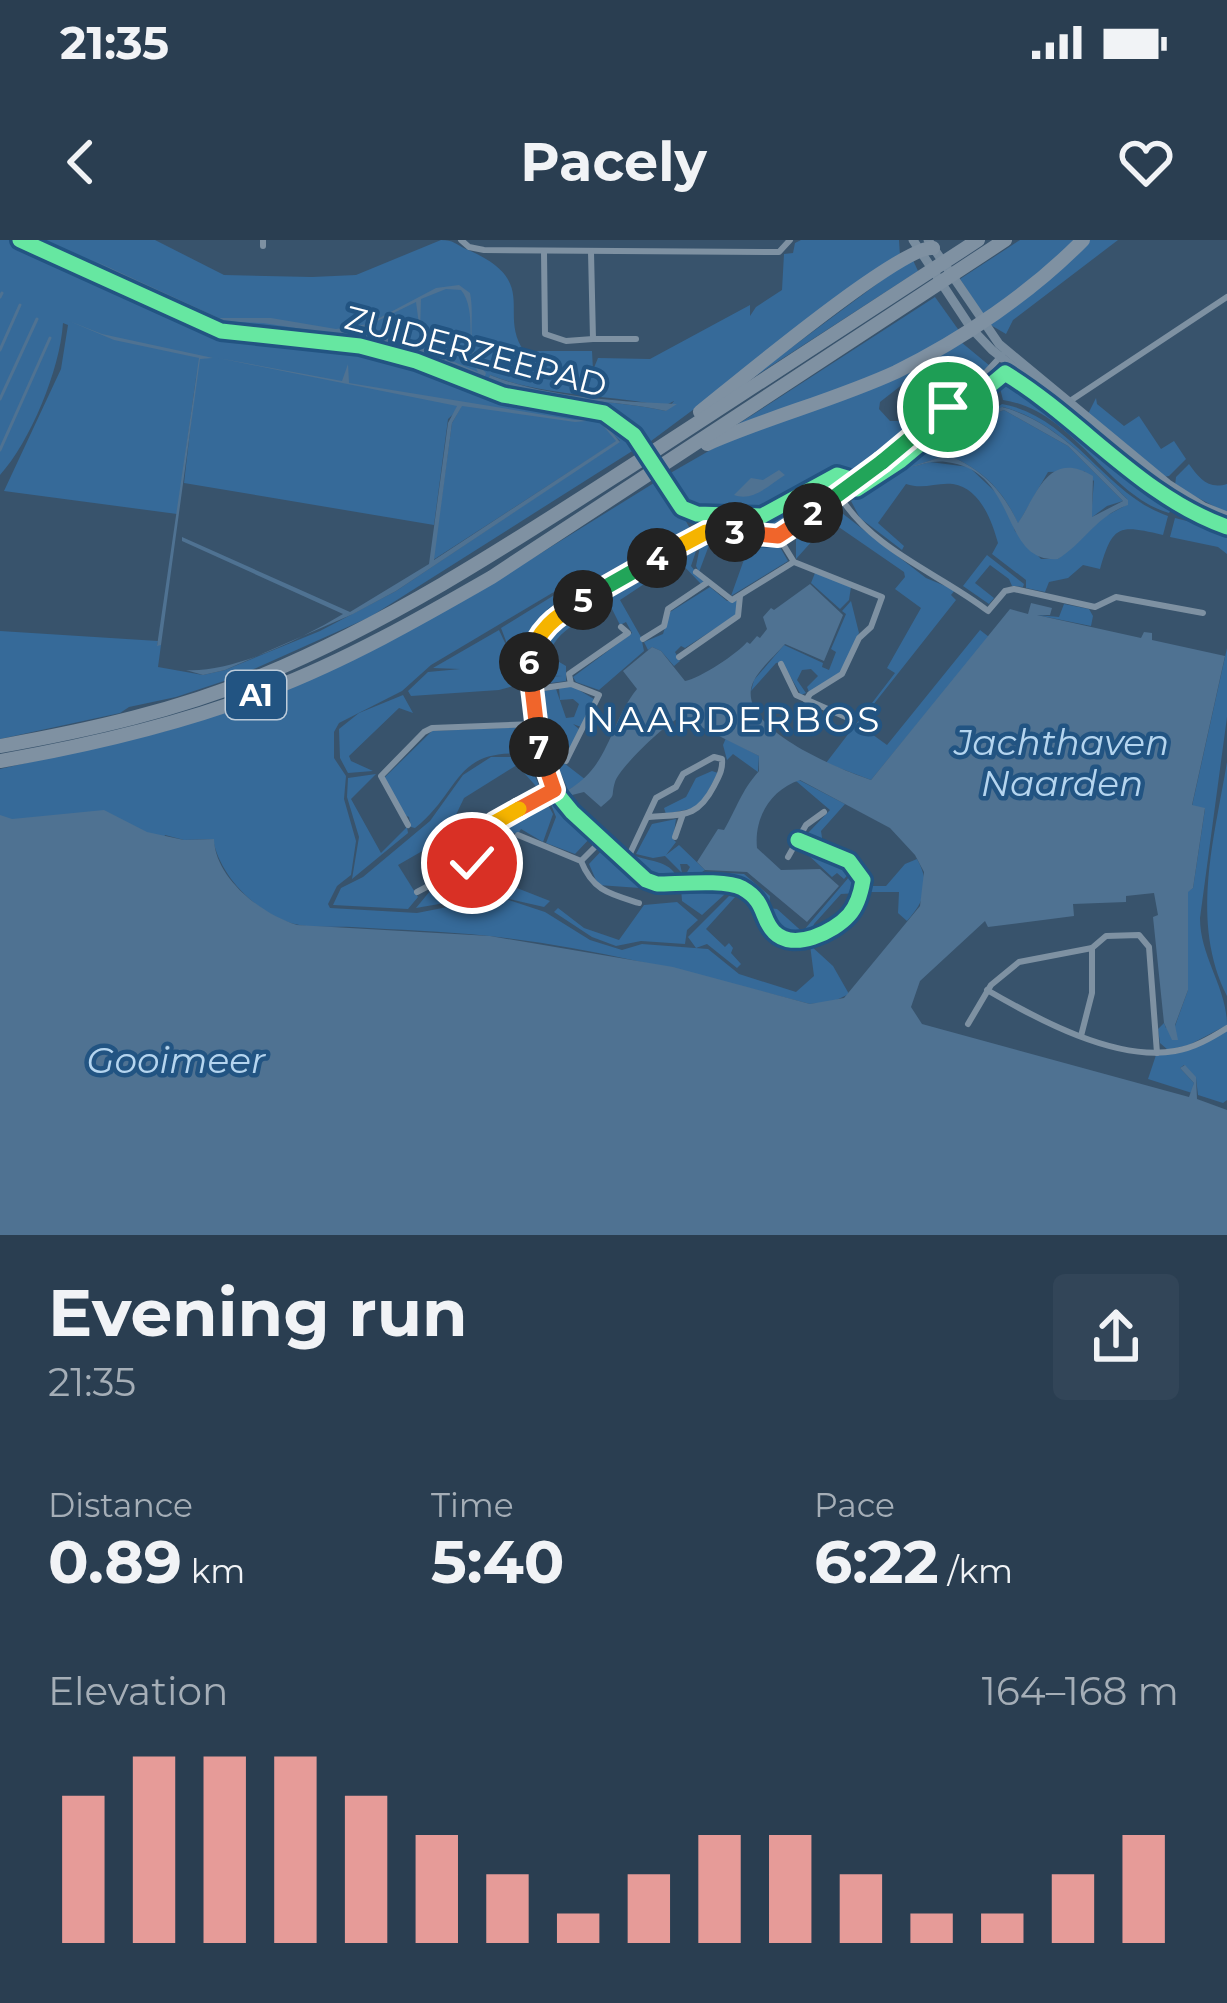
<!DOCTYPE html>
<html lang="en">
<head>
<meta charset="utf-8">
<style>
	body { margin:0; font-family:Montserrat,sans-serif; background:#324558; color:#f1f3f6; height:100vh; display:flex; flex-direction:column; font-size:45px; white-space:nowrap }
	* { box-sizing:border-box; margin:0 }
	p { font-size:39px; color:#a5aeb7 }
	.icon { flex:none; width:66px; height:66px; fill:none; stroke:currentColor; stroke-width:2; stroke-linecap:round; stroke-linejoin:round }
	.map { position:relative; height:995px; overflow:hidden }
	.details { display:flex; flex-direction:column; background:#2a3e51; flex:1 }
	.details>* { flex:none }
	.pin { position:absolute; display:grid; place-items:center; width:102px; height:102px; color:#fff; margin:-51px; border:6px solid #fff; border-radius:50%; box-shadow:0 3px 12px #0007 }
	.km { position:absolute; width:60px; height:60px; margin:-30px; border-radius:50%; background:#222; color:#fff; font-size:33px; line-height:60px; text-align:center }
	.round { display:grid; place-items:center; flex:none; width:126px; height:126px; border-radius:12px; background:#324558 }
	.overview { display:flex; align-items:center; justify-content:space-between; height:204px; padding:0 48px }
	h1 { font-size:66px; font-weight:700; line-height:90px }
	.figures { display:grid; grid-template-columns:repeat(3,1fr); gap:18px; height:204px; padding:12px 48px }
	.figures div { display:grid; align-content:center }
	.figures b { font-size:60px; font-weight:700 }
	.figures small { font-size:33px; font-weight:400 }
	.figures p { font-size:33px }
	.chart { height:336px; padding:24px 48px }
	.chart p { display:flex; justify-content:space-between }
	.chart svg { width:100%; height:216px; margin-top:12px; stroke:#e69b98; stroke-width:6 }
	.status { display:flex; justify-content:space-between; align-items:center; height:84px; padding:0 60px; background:#2a3e51; direction:ltr }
	.status svg { height:33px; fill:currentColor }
	header { display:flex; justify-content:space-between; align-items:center; height:156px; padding:0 48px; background:#2a3e51; font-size:54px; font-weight:700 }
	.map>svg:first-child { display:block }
	.green { fill:#366a99; fill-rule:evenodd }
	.water { fill:#4f7292; fill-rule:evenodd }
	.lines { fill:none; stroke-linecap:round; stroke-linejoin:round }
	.stream { stroke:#4f7292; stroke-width:3 }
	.street { stroke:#7e91a2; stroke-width:6 }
	.secondary { stroke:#798d9f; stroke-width:9 }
	.highway { stroke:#7f91a2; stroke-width:14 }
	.cycleway-casing { stroke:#225482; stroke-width:22 }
	.cycleway { stroke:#66e7a1; stroke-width:15 }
	.split-1-casing { stroke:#fff; stroke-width:24 }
	.split-2-casing { stroke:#fff; stroke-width:24 }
	.split-3-casing { stroke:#fff; stroke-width:24 }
	.split-4-casing { stroke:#fff; stroke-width:24 }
	.split-5-casing { stroke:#fff; stroke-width:24 }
	.split-6-casing { stroke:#fff; stroke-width:24 }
	.split-7-casing { stroke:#fff; stroke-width:24 }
	.split-8-casing { stroke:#fff; stroke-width:24 }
	.split-9-casing { stroke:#fff; stroke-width:24 }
	.split-1 { stroke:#22a559; stroke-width:15 }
	.split-2 { stroke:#22a559; stroke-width:15 }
	.split-3 { stroke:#f0652b; stroke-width:15 }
	.split-4 { stroke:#f5b400; stroke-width:15 }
	.split-5 { stroke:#22a559; stroke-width:15 }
	.split-6 { stroke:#f5b400; stroke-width:15 }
	.split-7 { stroke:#f0652b; stroke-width:15 }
	.split-8 { stroke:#f0652b; stroke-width:15 }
	.split-9 { stroke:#f5b400; stroke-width:15 }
	.labels { text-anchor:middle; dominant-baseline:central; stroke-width:9; stroke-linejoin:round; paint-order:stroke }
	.shield { fill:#225482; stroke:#bdccda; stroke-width:3 }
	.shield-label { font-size:30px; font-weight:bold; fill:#fff }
	.street-label { font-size:33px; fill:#fff; stroke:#225482 }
	.neighbourhood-label { font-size:36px; letter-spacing:3px; fill:#fff; stroke:#225482 }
	.water-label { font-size:36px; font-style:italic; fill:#b5d5ef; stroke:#225482 }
</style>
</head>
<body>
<div class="status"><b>21:35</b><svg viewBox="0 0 49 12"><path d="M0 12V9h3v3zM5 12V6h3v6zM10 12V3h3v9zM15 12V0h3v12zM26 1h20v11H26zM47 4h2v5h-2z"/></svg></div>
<header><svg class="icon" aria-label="back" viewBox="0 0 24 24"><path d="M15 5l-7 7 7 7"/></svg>Pacely<svg class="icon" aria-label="heart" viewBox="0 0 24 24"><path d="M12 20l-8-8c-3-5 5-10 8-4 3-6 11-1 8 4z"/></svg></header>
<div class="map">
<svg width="1227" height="995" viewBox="0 0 1227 995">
	<rect width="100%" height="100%" fill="#38536c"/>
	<g class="green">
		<path d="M0,0H155L224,35L312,37L356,35L441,0C454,0 455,4 466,9C542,41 497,72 524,111H592L593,130L598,118L650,119L750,65V76L756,67L782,50L784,14L793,13L795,3L801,0H899L900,16L647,204L623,181L595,169V174L613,181L637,208L370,377L236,437L176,457L129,467L120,473L0,499V391L158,401L157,405H161L158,427L203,435L225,430L320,391L396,351L620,201L598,180L617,201L433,320L452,183L461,167L448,179L434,285L184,243L197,131L177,274L4,251L61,129L68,85L63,83C60,130 30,202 0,235ZM490,135C546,157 606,154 664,166L674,161L666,171C608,158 545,162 489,140Z"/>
		<polygon points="1020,0 1082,0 984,76 960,39"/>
		<polygon points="1089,0 1118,0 1013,80 1006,94 989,84"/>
		<polygon points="912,18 918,31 737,148"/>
		<polygon points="935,57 960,92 890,132 729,190"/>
		<polygon points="961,102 990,126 950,162 936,148 938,145 925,120"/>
		<path d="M926,126L880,162L879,169L890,181H899L931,156L932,151L942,167L853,241L843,234H833C792,258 767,280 717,275C707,273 698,273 690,266C680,259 674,245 667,235L733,197Z"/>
		<polygon points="995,131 996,139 904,216 857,245"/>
		<path d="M1008,136L1174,265L1169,273C1107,255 1073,170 1003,160L999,144Z"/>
		<polygon points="994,144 998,161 897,227"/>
		<polygon points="1096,158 1097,164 1124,186 1139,176 1161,209 1174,201 1186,219 1169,236 1163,237 1087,176"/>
		<path d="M1002,164C1071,176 1104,254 1168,276L1163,295C1119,285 1113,284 1100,329L1083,325L1068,338L1049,342L1045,352L1026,348V340L992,314L998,303C992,281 980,248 953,244C936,242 924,250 906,244L878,283L904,306L902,310L860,278L851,261ZM1003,167C1053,180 1092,224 1127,259L1128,264L1095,282L1058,319H1041L1015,291L1005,261L969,227L930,222L911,227L941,217L992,171Z"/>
		<path d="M1004,170L1068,206L1123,261L1107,266L1091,278L1094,241L1084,231L1048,232L1018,284C1003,249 981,229 948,215L991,175Z"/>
		<polygon points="1082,183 1164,244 1158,251 1078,188"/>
		<path d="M1189,224C1199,238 1208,250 1227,244V273L1175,246L1176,237Z"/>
		<path d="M835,237L850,243C829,262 789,297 759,294C739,291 722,284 702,290L720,278L767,275Z"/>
		<path d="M662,238L693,294L599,348L590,340L569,343L431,425L402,451L339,483L334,492V518L346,536L344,559L356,601L351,635L337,646L328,664L330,668L417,673L488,659H506L545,672L590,700L622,710L642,704L708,709L739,734L796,752L814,736L810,705L833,726L849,754L832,762L810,764C703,736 599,708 489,696C443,691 397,690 352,687C332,686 307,689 288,682C253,670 219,634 213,599L184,600L165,595L0,995V529L166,491L372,410L470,357Z"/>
		<polygon points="838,270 926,338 955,350 951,355 956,360 858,484 887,505 980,390 989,397 871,540 826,523 895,433 887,428 921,368 895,349 905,337 904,332 830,281 796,319 796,299"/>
		<polygon points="1175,278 1227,291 1227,314 1218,307 1170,297"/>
		<polygon points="720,293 777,302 788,321 731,356 746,314 711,300 699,332 696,326 702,297"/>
		<path d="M700,299L691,326L704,342L701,344L679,321L620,360L641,397L644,411L599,450L576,442L573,437L632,393L626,382L620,385L610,365C587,378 555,389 549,416L566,426V441L536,445L532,442V438L562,436L537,435L533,429C540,385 569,372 605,351L608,356V349Z"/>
		<polygon points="987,315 1024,344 1023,347 1012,346 1009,339 990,325 975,343 994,358 989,364 963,346"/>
		<polygon points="815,333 851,347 849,360 840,369 811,343"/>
		<path d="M588,344L595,350C551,376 534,383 525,435L519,437H525L527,481L521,444L499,450L411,456L408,451L428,432L460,429L433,428L499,390L514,422L501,388L569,346Z"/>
		<polygon points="710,347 727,361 738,361 736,375 685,408 681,406 675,412 680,421 674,426 661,411 652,407 648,410 644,402 663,394 670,372"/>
		<polygon points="851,361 859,393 839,436 809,452 807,447 818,436 811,429 802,430 797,440 806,453 801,455 782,422 776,423 751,451 754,440 784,405 823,423 822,427 829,430 836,412 831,409 846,374 842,371"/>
		<polygon points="1064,364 1089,369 1093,376 1091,386 1037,375 1059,377"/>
		<path d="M1227,408V477L1200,678C1200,717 1227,748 1227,785L1189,805L1168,810L1160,803L1158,789L1164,783L1166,788L1175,786L1188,750V651L1193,648L1205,569L1192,566Z"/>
		<polygon points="572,446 594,459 581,487 573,484 579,489 567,515 563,514 560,520 586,540 568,550 551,510 558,505 543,509 534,460 539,452 556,449 566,478 574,477 579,464 573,459 560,460 559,448"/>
		<polygon points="403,455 413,473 399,468 349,516 351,521 373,531 348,533 340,518 339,489 359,473"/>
		<path d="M526,487V514C453,508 461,552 415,588L411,587L409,577L402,574L384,538L432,491Z"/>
		<polygon points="726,498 759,516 758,532 733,514 727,520 723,505"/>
		<polygon points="491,517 526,517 543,554 517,525 464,558 445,598 398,625 418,657 408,669 333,665 341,648 363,637 430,581 463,535"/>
		<path d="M1227,522V756C1190,682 1214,600 1227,522Z"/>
		<polygon points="712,531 718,533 699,567 666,574 664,568 686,557 696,538"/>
		<polygon points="376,534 351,559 381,613 407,587 408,593 352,639 359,597 347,557 348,538"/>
		<polygon points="799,540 845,564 821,591 823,604 809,598 808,593 830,570 796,541"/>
		<polygon points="548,557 557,558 593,595 575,614 546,603 556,577"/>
		<polygon points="545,559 553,574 543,602 521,589 518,594 498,590 504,581"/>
		<polygon points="676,579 673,599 676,602 666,615 679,605 705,630 696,636 686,634 690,627 687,624 680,624 682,633 665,616 653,618 636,614 652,584"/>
		<polygon points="496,593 518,598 507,607 489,637 550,661 544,667 491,655 416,668 430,651 478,624"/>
		<polygon points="806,606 854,628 844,639 837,633 832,637 806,613"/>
		<polygon points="605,607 644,642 640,648 598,645 589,624"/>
		<path d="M635,616C652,622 673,621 678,641L653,640L634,625Z"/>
		<path d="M917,619C931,644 925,661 907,681L898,673L899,652H867L868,646H886L905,624Z"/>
		<polygon points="855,630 860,638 858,653 841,654 814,684 810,695 804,690"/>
		<path d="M709,632L744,634L770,656L769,668L777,669L807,696L788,698C773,688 776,682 769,667C753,635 711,641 682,642L683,637L697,639Z"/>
		<polygon points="681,648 734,649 741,657 725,654 702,675 682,661"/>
		<polygon points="729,656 735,657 706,689 725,707 729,703 733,708 731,713 741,724 737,728 707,704 696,708 688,697"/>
		<polygon points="677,662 698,680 687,690 685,704 641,701 616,706 592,697 554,672 558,668 584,688 619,700 644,665"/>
		<polygon points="1227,790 1227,860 1223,863 1198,855 1196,838 1184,825 1180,828 1194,843 1192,853 1148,839 1156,815 1179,813"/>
	</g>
	<g class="water">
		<path d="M93,20L219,78H271L336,89L368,84L436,48L459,45L470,53C476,82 463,111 486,133L484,139L404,107L371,100L373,96L407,102L478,132C464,107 478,71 461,50L446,49L421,59L420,92L416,62L359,90L369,94L367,99L263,83L212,81Z"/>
		<polygon points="69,81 102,94 213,118 200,119 161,405 157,406 199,118 114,100"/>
		<path d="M218,118L342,141L348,124L349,143L575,180L600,178L620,202L396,351L353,374L225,430L203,435L186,430C233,433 303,398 343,374L182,301V297L350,372L429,324L448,183L457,166ZM462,166L575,182L598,180L616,201L434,320L452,183Z"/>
		<path d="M490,135C546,157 620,162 677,164L666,171C608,158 545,162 488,140Z"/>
		<path d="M1002,167C1053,180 1092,224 1128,260V265C1096,276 1085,302 1058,319C999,324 1020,230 946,222C933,220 921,225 910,227L941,217L992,171ZM1004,170L1068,206L1123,261L1092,277L1093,236C1048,209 1037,255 1018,283C1002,249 981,229 948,215L991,175Z"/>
		<path d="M779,230L785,235C769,245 753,262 734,255L751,238L763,240Z"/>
		<path d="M810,344L843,375L824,421L785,404C774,417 754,433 751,449C744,491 839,529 871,540L1010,369L1028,374L1031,363L1052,368L1050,375H1037L1141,398L1144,392L1152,393V400L1225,416L1192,565L1205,568L1193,648L1188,652V750L1175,785L1178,800H1172L1164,783L1153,677L1158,675L1154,653L1126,656V662L1073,664L1074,676L988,687L985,681L920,741L911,767L922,784L1189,857L1194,843L1180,828L1185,825L1196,837L1197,859L1227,870V995H0V575L12,579L104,570L147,592L184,600L214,599C215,638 261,674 297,685L490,696L673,727L810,764L844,758L920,666L924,632L915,615L890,588L800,540C770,550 754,578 757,608L781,630L820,629L839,646L807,682L747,632L705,630L697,622L718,589L724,590C737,568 741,551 759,531V516L681,477C667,482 619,528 615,542C610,558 618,553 601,567L584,552L572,555L568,550C610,526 609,484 637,449L623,431L652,407L661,411L685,441C701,438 738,413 747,402L750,404L757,396L760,398L767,389L763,377L771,368L774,370Z"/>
	</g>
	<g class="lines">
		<g class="stream">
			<polyline points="0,57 2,53"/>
			<polyline points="0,110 20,65"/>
			<polyline points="0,159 37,79"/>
			<polyline points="0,210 50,98"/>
		</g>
		<g class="street">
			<polyline points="461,0 469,7 484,10 779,12 790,0"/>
			<polyline points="263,6 263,0"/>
			<polyline points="544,12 545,94 566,101 593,99 591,12"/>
			<polyline points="593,99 636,99"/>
			<polyline points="1070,161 1227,57"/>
			<path d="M839,255C873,311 939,333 988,371L1005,351L1014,349L1095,367L1116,357L1203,373"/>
			<polyline points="778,296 794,322 882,357 871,387 859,398 842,434 810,454 806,460"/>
			<polyline points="696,332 732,360 792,323"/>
			<polyline points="643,399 664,386 668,369 708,342"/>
			<polyline points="679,417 738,376 740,356"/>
			<polyline points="781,424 796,455 848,478"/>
			<polyline points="571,444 569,434 628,393 621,387"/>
			<polyline points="530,450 571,444 599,455 566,521"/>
			<polyline points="408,585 381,536 424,492 432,488 536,484"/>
			<path d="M518,595L581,621C593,651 610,654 639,663"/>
			<polyline points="675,597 683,574"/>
			<path d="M798,600L849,621L863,640C861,652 858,665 849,675C834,692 793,712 774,692C760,678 767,662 742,648C726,639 678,644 657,644L646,640C617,614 579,588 558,555C539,527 523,453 529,419C532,401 545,385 560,374L699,295C726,284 750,301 778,296L839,255L967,153L1002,115"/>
			<polyline points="788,617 806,585 824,572"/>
			<polyline points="581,621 602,600"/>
			<path d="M626,622L656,558L676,547L683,534L714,517L722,519C723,530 719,536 714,546C697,579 682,574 649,577"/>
			<polyline points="417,652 472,623 501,578 554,550"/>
			<path d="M987,750C1037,779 1116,822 1175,811C1194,808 1211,798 1227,788"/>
			<polyline points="968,784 991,745 1019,722 1092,708 1106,696 1139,695 1149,707 1157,813"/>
			<polyline points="1081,796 1092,753 1092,708"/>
		</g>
		<g class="secondary">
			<polyline points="913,0 971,88 992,110 1084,182"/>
			<polyline points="928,0 999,104 1168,244 1204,267 1227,276"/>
		</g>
		<g class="highway">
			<path d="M700,172C734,145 901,5 933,8"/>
			<path d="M707,204C768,177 835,160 896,132C963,99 1031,53 1083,0"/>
			<path d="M0,506C90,490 179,470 263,435C399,378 519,298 642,219C754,146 866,73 978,0"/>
			<path d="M0,521C91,505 182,484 269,450C347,420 419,379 492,337L1005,0"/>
		</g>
		<g class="cycleway-casing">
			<g id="cycleway">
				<path d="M20,0L221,91L360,106L416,121L503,155L604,173L634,195L682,268L697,274L762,276L837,235L847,238L857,249L900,221L1005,133C1082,180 1140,256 1227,287"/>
				<path d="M798,600L849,621L863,640C861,652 858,665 849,675C834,692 793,712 774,692C760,678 767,662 742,648C726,639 678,644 657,644L646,640L572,572L554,550L540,511L529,421L536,401L555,377L699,295C726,284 750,301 778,296L856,242"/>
			</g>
		</g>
		<use href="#cycleway" class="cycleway"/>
	</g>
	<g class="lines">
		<g class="split-1-casing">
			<polyline id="split-1" points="882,222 948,167"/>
		</g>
		<g class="split-2-casing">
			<polyline id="split-2" points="813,273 882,222"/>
		</g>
		<g class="split-3-casing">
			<polyline id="split-3" points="735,292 778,296 813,273"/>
		</g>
		<g class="split-4-casing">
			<polyline id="split-4" points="657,318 706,292 735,292"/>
		</g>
		<g class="split-5-casing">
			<polyline id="split-5" points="583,360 657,318"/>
		</g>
		<g class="split-6-casing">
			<path id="split-6" d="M529,422C536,390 556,376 583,360"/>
		</g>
		<g class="split-7-casing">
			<polyline id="split-7" points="529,422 539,507"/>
		</g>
		<g class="split-8-casing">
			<polyline id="split-8" points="519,569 554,550 539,507"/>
		</g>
		<g class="split-9-casing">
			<polyline id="split-9" points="472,623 494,583 519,569"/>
		</g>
		<use href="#split-1" class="split-1"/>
		<use href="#split-2" class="split-2"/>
		<use href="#split-3" class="split-3"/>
		<use href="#split-4" class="split-4"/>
		<use href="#split-5" class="split-5"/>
		<use href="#split-6" class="split-6"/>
		<use href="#split-7" class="split-7"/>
		<use href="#split-8" class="split-8"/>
		<use href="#split-9" class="split-9"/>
	</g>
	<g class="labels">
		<rect class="shield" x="226" y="431" width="60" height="48" rx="9"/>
		<g class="shield-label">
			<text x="256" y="455">A1</text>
		</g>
		<g class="street-label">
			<text transform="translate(476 111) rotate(15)">ZUIDERZEEPAD</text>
		</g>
		<g class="neighbourhood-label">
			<text x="734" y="479">NAARDERBOS</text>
		</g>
		<g class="water-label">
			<text x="1062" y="502">Jachthaven<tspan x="1062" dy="41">Naarden</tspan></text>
			<text x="176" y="820">Gooimeer</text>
		</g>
	</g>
</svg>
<div class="pin" style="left:948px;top:167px;background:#1e9e55"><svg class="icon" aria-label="arrive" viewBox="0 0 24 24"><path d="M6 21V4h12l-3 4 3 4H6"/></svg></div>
<div class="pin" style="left:472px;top:623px;background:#d93025"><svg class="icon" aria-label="check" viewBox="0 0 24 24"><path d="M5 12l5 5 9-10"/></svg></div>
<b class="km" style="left:813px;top:273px">2</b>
<b class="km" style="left:735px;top:292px">3</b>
<b class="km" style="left:657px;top:318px">4</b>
<b class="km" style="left:583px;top:360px">5</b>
<b class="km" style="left:529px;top:422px">6</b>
<b class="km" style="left:539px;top:507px">7</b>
</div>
<section class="details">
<div class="overview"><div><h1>Evening run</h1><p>21:35</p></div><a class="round"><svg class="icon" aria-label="share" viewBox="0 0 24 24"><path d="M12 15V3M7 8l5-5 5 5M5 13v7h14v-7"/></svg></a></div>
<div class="figures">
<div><p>Distance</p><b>0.89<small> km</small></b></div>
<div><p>Time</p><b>5:40</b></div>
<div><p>Pace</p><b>6:22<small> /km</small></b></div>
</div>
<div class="chart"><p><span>Elevation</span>164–168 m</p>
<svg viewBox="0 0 160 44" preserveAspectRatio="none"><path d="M5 44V14M15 44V6M25 44V6M35 44V6M45 44V14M55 44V22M65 44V30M75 44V38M85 44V30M95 44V22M105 44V22M115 44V30M125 44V38M135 44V38M145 44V30M155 44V22"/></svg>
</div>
</section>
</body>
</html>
